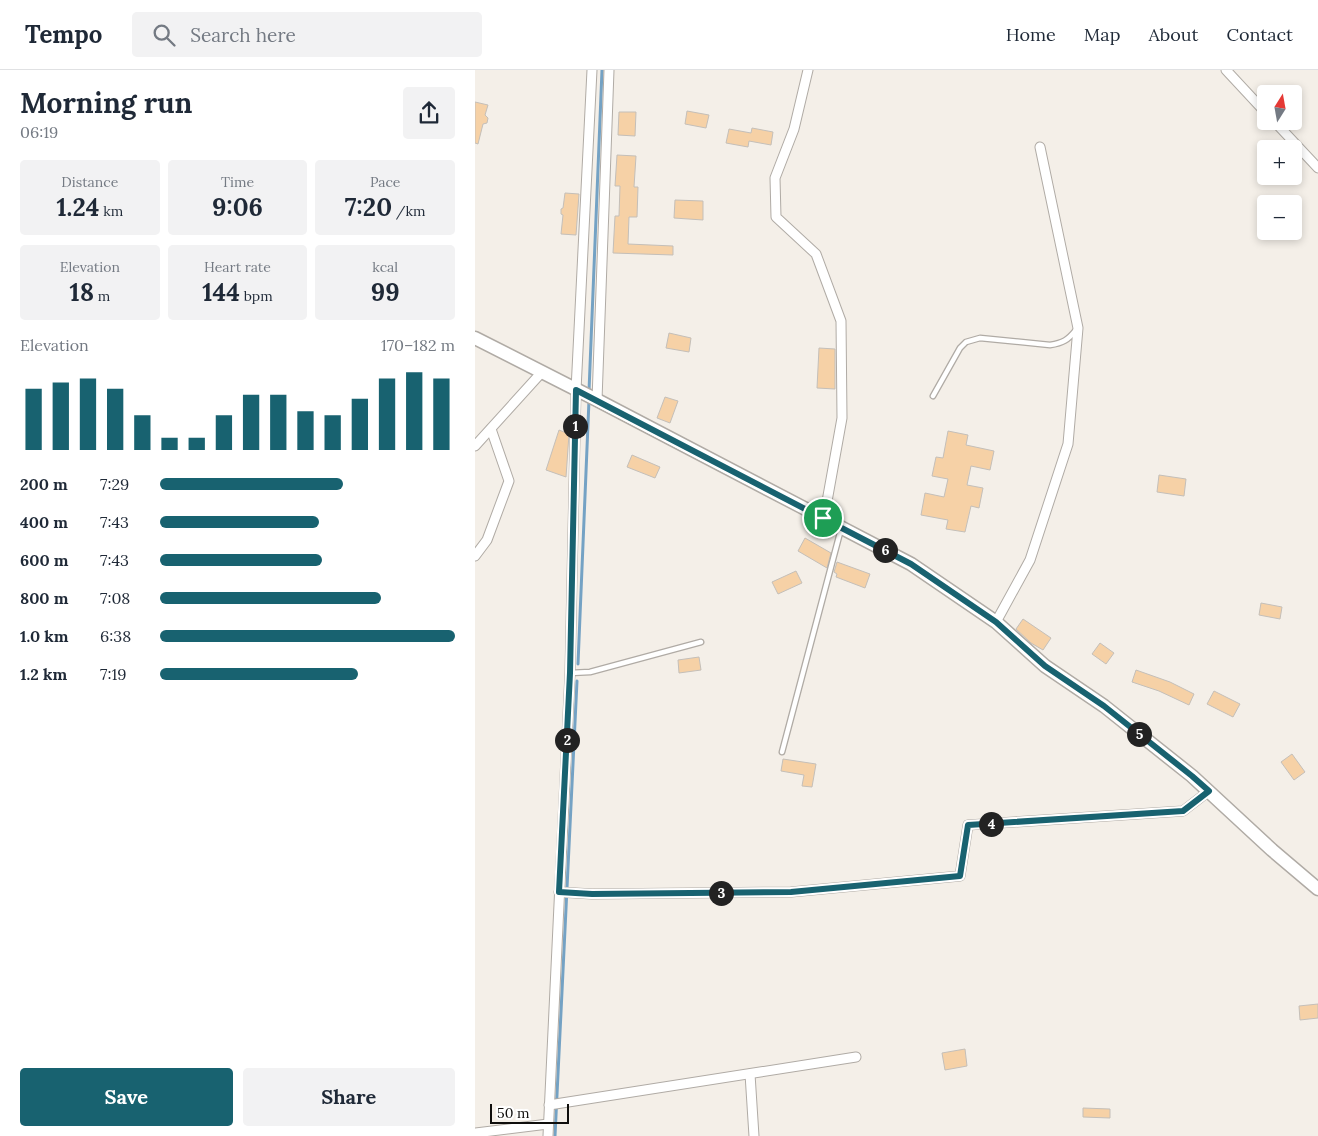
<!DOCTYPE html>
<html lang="en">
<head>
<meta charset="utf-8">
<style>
	body { margin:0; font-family:Lora,serif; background:#f2f2f3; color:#1f2937; height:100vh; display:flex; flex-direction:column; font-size:19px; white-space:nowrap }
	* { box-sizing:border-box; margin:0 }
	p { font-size:16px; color:#747a83 }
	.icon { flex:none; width:28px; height:28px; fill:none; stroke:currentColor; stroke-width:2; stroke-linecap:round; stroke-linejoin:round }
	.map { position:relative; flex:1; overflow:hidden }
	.panel { display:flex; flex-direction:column; background:#fff; width:475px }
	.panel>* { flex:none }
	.needle { width:32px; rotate:11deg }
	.tools { position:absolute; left:782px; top:15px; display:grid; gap:10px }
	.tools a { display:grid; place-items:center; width:45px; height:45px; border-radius:5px; background:#fff; box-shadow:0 2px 8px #0003; font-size:25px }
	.scale { position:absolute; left:15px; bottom:12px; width:79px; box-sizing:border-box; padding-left:5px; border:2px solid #0f0e0c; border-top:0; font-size:14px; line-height:18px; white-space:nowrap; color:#0f0e0c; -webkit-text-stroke:4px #fff; paint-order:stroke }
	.pin { position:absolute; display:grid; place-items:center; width:42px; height:42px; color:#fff; margin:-21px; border:2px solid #fff; border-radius:50%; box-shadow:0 1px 5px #0007 }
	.km { position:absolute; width:25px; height:25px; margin:-12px; border-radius:50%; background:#222; color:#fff; font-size:14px; line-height:25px; text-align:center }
	.round { display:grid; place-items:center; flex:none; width:52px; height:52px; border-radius:5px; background:#f2f2f3 }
	.summary { display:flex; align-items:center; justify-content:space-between; height:85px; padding:0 20px }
	h1 { font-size:28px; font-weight:700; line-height:38px }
	.metrics { display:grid; grid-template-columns:repeat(3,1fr); gap:8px; height:85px; padding:5px 20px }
	.metrics div { display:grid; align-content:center; border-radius:5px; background:#f2f2f3; text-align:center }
	.metrics b { font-size:25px; font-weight:700 }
	.metrics small { font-size:14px; font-weight:400 }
	.metrics p { font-size:14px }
	.chart { height:140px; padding:10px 20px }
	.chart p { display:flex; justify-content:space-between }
	.chart svg { width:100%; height:90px; margin-top:5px; stroke:#186270; stroke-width:6 }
	.action { display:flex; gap:10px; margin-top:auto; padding:10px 20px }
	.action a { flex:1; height:58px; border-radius:5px; background:#186270; color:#fff; font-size:20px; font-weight:700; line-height:58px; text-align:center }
	.action a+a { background:#f2f2f3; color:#1f2937 }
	ul { padding:0 20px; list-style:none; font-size:16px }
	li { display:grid; grid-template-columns:80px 60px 1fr; align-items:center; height:38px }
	li i { height:12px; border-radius:6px; background:#186270 }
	header { display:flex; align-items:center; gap:30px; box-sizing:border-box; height:70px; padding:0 25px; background:#fff; border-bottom:1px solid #e0e1e3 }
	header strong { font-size:24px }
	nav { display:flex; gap:28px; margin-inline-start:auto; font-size:18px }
	.search { width:350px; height:45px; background:#f2f2f3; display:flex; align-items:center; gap:12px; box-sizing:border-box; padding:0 18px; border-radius:5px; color:#747a83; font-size:19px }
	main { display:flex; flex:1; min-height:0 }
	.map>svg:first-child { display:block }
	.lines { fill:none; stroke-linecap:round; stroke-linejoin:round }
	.stream { stroke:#74a2c4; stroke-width:3 }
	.building { fill:#f6d1a6; stroke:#c4bfb9 }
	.lane-casing { stroke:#b0aba5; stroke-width:7 }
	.street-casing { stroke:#b0aba5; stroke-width:11 }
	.secondary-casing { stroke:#b0aba5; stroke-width:15 }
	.lane { stroke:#fff; stroke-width:4.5 }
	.street { stroke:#fff; stroke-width:9 }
	.secondary { stroke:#fff; stroke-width:12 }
	.route-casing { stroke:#fff; stroke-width:10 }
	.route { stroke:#186270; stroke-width:6 }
</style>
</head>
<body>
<header>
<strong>Tempo</strong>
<div class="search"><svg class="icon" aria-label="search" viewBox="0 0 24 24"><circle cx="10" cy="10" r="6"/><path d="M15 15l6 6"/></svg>Search here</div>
<nav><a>Home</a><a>Map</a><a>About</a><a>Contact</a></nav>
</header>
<main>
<section class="panel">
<div class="summary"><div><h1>Morning run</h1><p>06:19</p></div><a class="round"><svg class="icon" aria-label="share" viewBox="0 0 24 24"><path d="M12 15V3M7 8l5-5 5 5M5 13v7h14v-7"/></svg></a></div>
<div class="metrics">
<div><p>Distance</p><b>1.24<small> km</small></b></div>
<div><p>Time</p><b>9:06</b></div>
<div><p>Pace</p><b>7:20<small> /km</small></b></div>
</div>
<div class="metrics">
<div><p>Elevation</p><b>18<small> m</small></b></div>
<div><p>Heart rate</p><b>144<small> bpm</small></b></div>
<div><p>kcal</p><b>99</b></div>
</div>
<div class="chart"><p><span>Elevation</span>170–182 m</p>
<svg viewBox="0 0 160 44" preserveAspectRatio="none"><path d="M5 44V14M15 44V11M25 44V9M35 44V14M45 44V27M55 44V38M65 44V38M75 44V27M85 44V17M95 44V17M105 44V25M115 44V27M125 44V19M135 44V9M145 44V6M155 44V9"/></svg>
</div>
<ul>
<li><b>200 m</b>7:29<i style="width:62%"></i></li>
<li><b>400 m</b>7:43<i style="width:54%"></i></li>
<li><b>600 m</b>7:43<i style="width:55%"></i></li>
<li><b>800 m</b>7:08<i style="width:75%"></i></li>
<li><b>1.0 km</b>6:38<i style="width:100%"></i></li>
<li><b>1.2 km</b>7:19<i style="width:67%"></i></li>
</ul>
<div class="action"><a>Save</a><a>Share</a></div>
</section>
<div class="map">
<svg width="843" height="1066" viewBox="0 0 843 1066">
	<rect width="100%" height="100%" fill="#f4efe8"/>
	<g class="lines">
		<g class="stream">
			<polyline points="114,321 127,0"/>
			<polyline points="103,594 114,330"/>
			<polyline points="80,1066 102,611"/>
		</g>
	</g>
	<g class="building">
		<polygon points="0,32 13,35 10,45 13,48 12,53 8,54 3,74 0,73"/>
		<polygon points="212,41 234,45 231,58 210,54"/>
		<polygon points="144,42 161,42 160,66 143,65"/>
		<polygon points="277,58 298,62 296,75 274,71 273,77 251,73 254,59 276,63"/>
		<polygon points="142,85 161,86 159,117 163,117 162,147 154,147 153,174 198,176 198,185 138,183 140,146 144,146 145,116 140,116"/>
		<polygon points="90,123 104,124 101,165 86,164 88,145 86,144 86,139 88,138"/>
		<polygon points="200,130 228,131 228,150 199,148"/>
		<polygon points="194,263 216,268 214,282 191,278"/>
		<polygon points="344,278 360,279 360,319 342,318"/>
		<polygon points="190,327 203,331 195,353 182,348"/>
		<polygon points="84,360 94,364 91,407 71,400"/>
		<polygon points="473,361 493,365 491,375 519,381 515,400 496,396 492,415 508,418 504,438 496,436 490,462 471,459 473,450 446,445 450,423 469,427 473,409 457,406 461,387 468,388"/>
		<polygon points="157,385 185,397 180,408 152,397"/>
		<polygon points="684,405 711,409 709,426 682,422"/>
		<polygon points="330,468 356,483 352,498 323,481"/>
		<polygon points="362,492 395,504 390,518 361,507 362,504 359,502"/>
		<polygon points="321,501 327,513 303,524 297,512"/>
		<polygon points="786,533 807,537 805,549 784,545"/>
		<polygon points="548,549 576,568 568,580 556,573 541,559"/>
		<polygon points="625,573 639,583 631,594 617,584"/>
		<polygon points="224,587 226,600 204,603 203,590"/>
		<polygon points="661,600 695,612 719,624 714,635 684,621 657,612"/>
		<polygon points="739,621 765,634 758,647 732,634"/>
		<polygon points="817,684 830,702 819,710 806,692"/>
		<polygon points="308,689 341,694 337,717 327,716 329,705 306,701"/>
		<polygon points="843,934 843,948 825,950 824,936"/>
		<polygon points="490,979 492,996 470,1000 467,983"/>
		<polygon points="608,1038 635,1039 635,1048 608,1047"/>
	</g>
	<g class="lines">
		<g class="lane-casing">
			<g id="lane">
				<path d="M458,326L485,278L491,272L505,268L575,275C588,273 593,270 601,260"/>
				<polyline points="95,603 115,602 226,572"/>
				<polyline points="307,682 366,459"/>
			</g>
		</g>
		<g class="street-casing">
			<g id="street">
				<polyline points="333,0 319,59 300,108 301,147 341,184 366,251 367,348 349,448"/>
				<polyline points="751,0 791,43"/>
				<polyline points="799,51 843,98"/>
				<polyline points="122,330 134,0"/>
				<polyline points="0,376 67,302"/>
				<polyline points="0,486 12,470 34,411 16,359"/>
				<polyline points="521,552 555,490 593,374 603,258 565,77"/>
				<polyline points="84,822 117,824 316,822 485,806 493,755 708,741 734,721"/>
				<polyline points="275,1004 279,1066"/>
				<polyline points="74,1035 381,987"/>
				<polyline points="0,1063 73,1054"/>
				<polyline points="73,1066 95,603 101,320 117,0"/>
			</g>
		</g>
		<g class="secondary-casing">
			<polyline id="secondary" points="0,268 122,330 436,494 521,552 570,596 629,636 717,706 797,780 843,819"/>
		</g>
		<use href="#lane" class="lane"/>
		<use href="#street" class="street"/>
		<use href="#secondary" class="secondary"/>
	</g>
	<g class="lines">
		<g class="route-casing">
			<polygon id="route" points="101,320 436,494 521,552 570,596 629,636 717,706 734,721 708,741 493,755 485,806 316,822 117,824 84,822 95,603"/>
		</g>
		<use href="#route" class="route"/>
	</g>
</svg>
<div class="tools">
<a><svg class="needle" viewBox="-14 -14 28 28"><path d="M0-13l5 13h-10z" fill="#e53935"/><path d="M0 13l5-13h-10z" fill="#747a83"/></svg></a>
<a>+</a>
<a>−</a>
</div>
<div class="scale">50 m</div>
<div class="pin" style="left:348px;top:448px;background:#1e9e55"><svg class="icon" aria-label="arrive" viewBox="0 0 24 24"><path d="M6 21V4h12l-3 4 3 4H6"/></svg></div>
<b class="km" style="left:100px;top:356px">1</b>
<b class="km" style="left:92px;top:670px">2</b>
<b class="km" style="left:246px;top:823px">3</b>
<b class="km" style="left:516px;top:754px">4</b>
<b class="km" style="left:664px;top:664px">5</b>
<b class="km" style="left:410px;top:480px">6</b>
</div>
</main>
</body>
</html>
